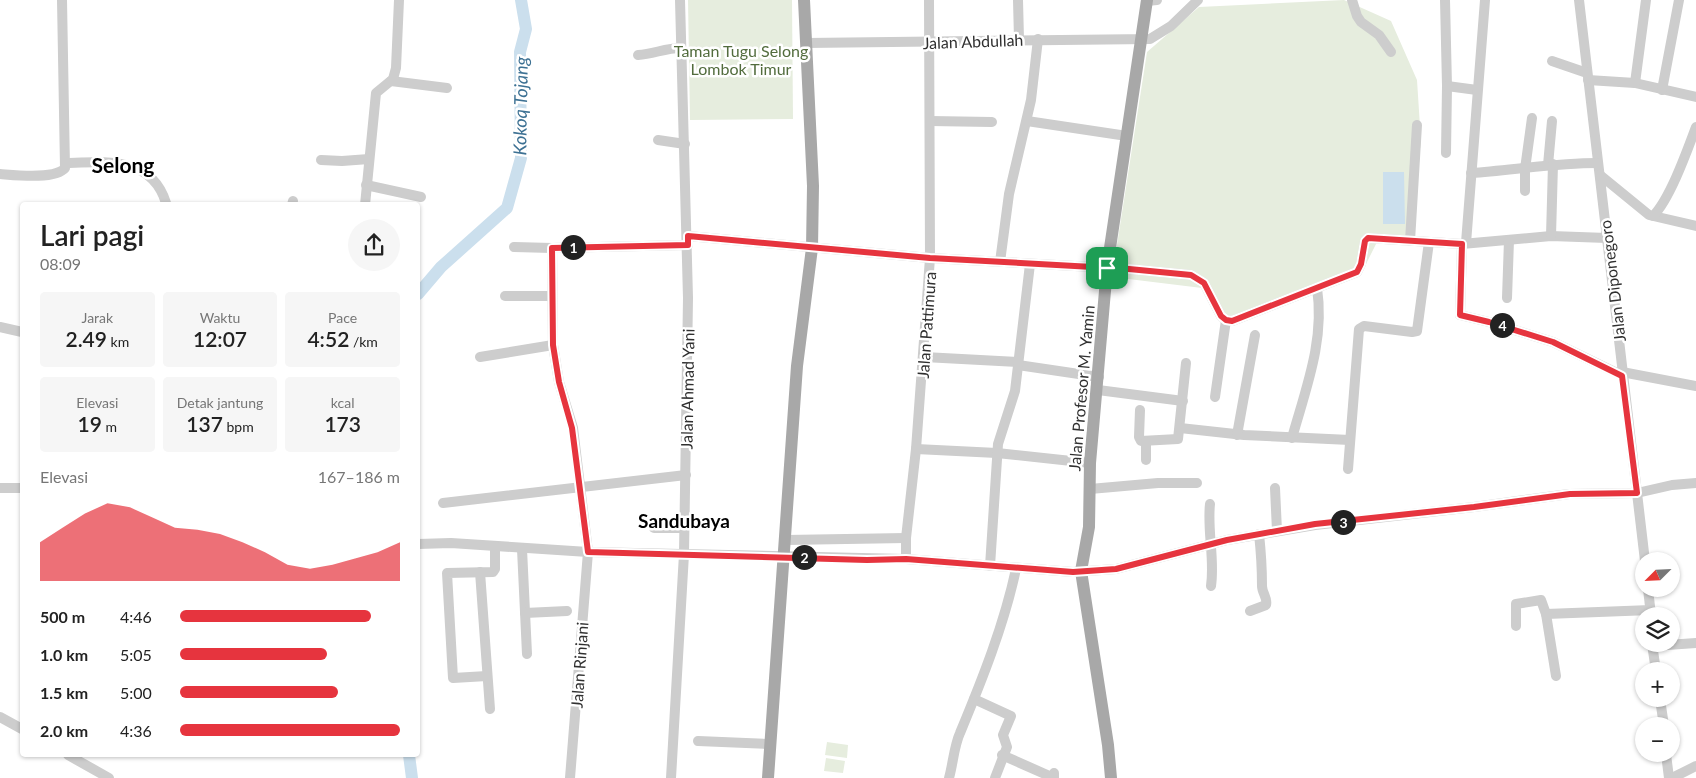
<!DOCTYPE html>
<html lang="id">
<head>
<meta charset="utf-8">
<style>
	body { margin:0; font-family:Lato,sans-serif; background:#f6f6f6; color:#222; height:100vh; display:flex; flex-direction:column; font-size:19px; white-space:nowrap }
	* { box-sizing:border-box; margin:0 }
	p { font-size:16px; color:#767676 }
	.icon { flex:none; width:28px; height:28px; fill:none; stroke:currentColor; stroke-width:2; stroke-linecap:round; stroke-linejoin:round }
	.map { position:relative; flex:1; overflow:hidden }
	.sheet { position:absolute; left:20px; top:202px; width:400px; height:555px; display:flex; flex-direction:column; background:#fff; border-radius:5px; box-shadow:0 1px 4px #0004 }
	.sheet>* { flex:none }
	.needle { width:32px; rotate:246deg }
	.tools { position:absolute; left:1635px; top:552px; display:grid; gap:10px }
	.tools a { display:grid; place-items:center; width:45px; height:45px; border-radius:50%; background:#fff; box-shadow:0 1px 4px #0004; font-size:25px }
	.pin { position:absolute; display:grid; place-items:center; width:42px; height:42px; color:#fff; margin:-21px; border-radius:10px; box-shadow:0 2px 8px #0006 }
	.km { position:absolute; width:25px; height:25px; margin:-12px; border-radius:50%; background:#222; color:#fff; font-size:14px; line-height:25px; text-align:center }
	.round { display:grid; place-items:center; flex:none; width:52px; height:52px; border-radius:26px; background:#f6f6f6 }
	.headline { display:flex; align-items:center; justify-content:space-between; height:85px; padding:0 20px }
	h1 { font-size:28px; font-weight:600; line-height:38px }
	.metrics { display:grid; grid-template-columns:repeat(3,1fr); gap:8px; height:85px; padding:5px 20px }
	.metrics div { display:grid; align-content:center; border-radius:5px; background:#f6f6f6; text-align:center }
	.metrics b { font-size:21px; font-weight:600 }
	.metrics small { font-size:14px; font-weight:400 }
	.metrics p { font-size:14px }
	.chart { height:140px; padding:10px 20px }
	.chart p { display:flex; justify-content:space-between }
	.chart svg { width:100%; height:90px; margin-top:5px; fill:#e6343e; opacity:.7 }
	ul { padding:0 20px; list-style:none; font-size:16px }
	li { display:grid; grid-template-columns:80px 60px 1fr; align-items:center; height:38px }
	li i { height:12px; border-radius:6px; background:#e6343e }
	.map>svg:first-child { display:block }
	.green { fill:#e6edde }
	.water { fill:#cbdfed }
	.lines { fill:none; stroke-linecap:round; stroke-linejoin:round }
	.river { stroke:#cbdfed; stroke-width:12 }
	.minor { stroke:#cdcdcd; stroke-width:10 }
	.major { stroke:#a8a8a8; stroke-width:12 }
	.route-casing { stroke:#fff; stroke-width:10 }
	.route { stroke:#e6343e; stroke-width:6 }
	.labels { text-anchor:middle; dominant-baseline:central; stroke-width:5; stroke-linejoin:round; paint-order:stroke }
	.street-label { font-size:16px; fill:#303030; stroke:#fff }
	.park-label { font-size:16px; fill:#526c3d; stroke:#fff }
	.water-label { font-size:18px; font-style:italic; fill:#3d7193; stroke:#fff }
	.quarter-label { font-size:19px; font-weight:bold; fill:#000; stroke:#fff }
	.district-label { font-size:21px; font-weight:bold; fill:#000; stroke:#fff }
</style>
</head>
<body>
<div class="map">
<svg width="1696" height="778" viewBox="0 0 1696 778">
	<rect width="100%" height="100%" fill="#fff"/>
	<g class="green">
		<polygon points="688,0 792,0 793,119 690,120"/>
		<polygon points="1344,0 1391,21 1417,80 1421,142 1407,238 1377,242 1362,272 1223,324 1202,288 1112,277 1147,52 1199,7"/>
		<polygon points="827,742 848,745 847,758 825,755"/>
		<polygon points="826,758 845,761 843,773 824,771"/>
	</g>
	<polygon class="water" points="1383,172 1404,172 1405,224 1383,224"/>
	<g class="lines">
		<g class="river">
			<polyline points="418,294 441,267 507,208 521,158 520,52 526,29 521,0"/>
			<polyline points="409,755 412,778"/>
		</g>
		<g class="minor">
			<polyline points="1018,0 1019,39"/>
			<polyline points="1352,0 1357,16 1361,22 1379,35 1391,52"/>
			<polyline points="1445,0 1447,86 1446,153"/>
			<polyline points="1579,0 1645,561"/>
			<polyline points="1147,1 1157,0"/>
			<polyline points="806,43 1150,39 1171,26 1198,0"/>
			<path d="M638,55C654,54 665,48 681,48"/>
			<polyline points="1552,61 1587,73"/>
			<polyline points="1588,80 1635,83 1696,97"/>
			<polyline points="391,81 447,88"/>
			<polyline points="1635,83 1646,0"/>
			<polyline points="1447,86 1477,90"/>
			<polyline points="1662,90 1679,0"/>
			<polyline points="930,121 992,122"/>
			<polyline points="1027,121 1127,136"/>
			<polyline points="658,140 685,144"/>
			<polyline points="321,160 342,161 369,159"/>
			<path d="M65,163C105,162 152,156 166,203"/>
			<polyline points="1548,165 1552,121"/>
			<path d="M1471,173C1513,170 1555,163 1597,163"/>
			<path d="M0,174C14,175 55,180 65,168L62,0"/>
			<polyline points="1600,175 1649,215 1696,226"/>
			<polyline points="366,185 421,197"/>
			<polyline points="1525,191 1525,169 1532,118"/>
			<polyline points="292,205 293,201"/>
			<polyline points="365,205 376,93 393,79 396,68 399,0"/>
			<path d="M1653,216C1670,199 1687,151 1696,127"/>
			<polyline points="688,236 930,258 1129,269 1191,275 1204,283 1221,316 1226,320 1232,321 1357,272 1361,264 1365,241 1368,238 1462,244 1551,236 1607,238"/>
			<polyline points="1551,236 1553,164"/>
			<polyline points="1410,241 1417,125"/>
			<polyline points="1466,243 1485,0"/>
			<polyline points="1462,244 1460,315 1489,322 1553,342 1623,376"/>
			<polyline points="514,247 552,248"/>
			<polyline points="1000,262 1009,194 1031,100 1038,39"/>
			<polyline points="505,296 552,296"/>
			<polyline points="1507,298 1509,240"/>
			<polyline points="0,327 22,332"/>
			<polyline points="480,357 553,345"/>
			<polyline points="924,357 1018,362"/>
			<polyline points="1018,365 1099,377"/>
			<polyline points="1622,372 1696,386"/>
			<polyline points="1098,390 1183,401"/>
			<polyline points="1215,397 1226,320"/>
			<polyline points="1140,410 1139,437 1141,441 1178,439 1186,363"/>
			<polyline points="1180,428 1244,435 1350,440"/>
			<polyline points="1237,435 1255,335"/>
			<path d="M1292,438C1306,388 1325,340 1317,288"/>
			<polyline points="916,449 997,453 1090,463"/>
			<polyline points="1146,460 1146,442"/>
			<polyline points="1348,469 1359,329 1364,326 1412,332 1417,331 1429,242"/>
			<polyline points="0,488 22,488"/>
			<polyline points="1275,488 1277,531"/>
			<polyline points="1090,489 1158,483 1197,483"/>
			<polyline points="443,503 686,475"/>
			<path d="M1210,504C1207,531 1215,559 1211,586"/>
			<polyline points="654,528 684,528"/>
			<polyline points="786,540 906,538"/>
			<polyline points="418,544 451,543 588,552 906,559 1073,572 1116,569 1227,540 1315,525 1474,507 1569,494 1637,493 1672,485 1696,483"/>
			<polyline points="522,549 527,654"/>
			<polyline points="906,559 906,538 916,449 930,258 929,0"/>
			<polyline points="990,566 998,444 1015,391 1030,264"/>
			<polyline points="480,572 490,709"/>
			<polyline points="1648,589 1651,615"/>
			<path d="M1250,611L1266,605C1268,598 1262,593 1262,586C1262,569 1261,552 1259,534"/>
			<polyline points="525,613 567,611"/>
			<polyline points="1546,614 1651,610"/>
			<polyline points="1516,626 1516,604 1541,600 1546,614 1556,676"/>
			<polyline points="1652,644 1656,671"/>
			<polyline points="1653,646 1696,643"/>
			<polyline points="487,676 453,678 447,573 493,572 495,569 495,546"/>
			<polyline points="974,699 1011,716 1003,735 1007,747 995,778"/>
			<polyline points="1660,699 1664,726"/>
			<polyline points="0,717 22,729"/>
			<polyline points="698,741 769,744"/>
			<polyline points="1666,754 1669,778"/>
			<polyline points="68,755 109,778"/>
			<polyline points="1002,755 1054,778 1054,773"/>
			<polyline points="570,778 588,552 573,428 559,382 553,345 552,248 688,245"/>
			<polyline points="671,778 684,554 688,298 680,0"/>
			<path d="M949,778C953,764 954,746 960,733C982,680 1004,625 1016,569"/>
			<polyline points="1672,778 1696,766"/>
		</g>
		<g class="major">
			<polyline points="768,778 797,366 812,248 813,186 804,0"/>
			<polyline points="1111,778 1108,745 1081,571 1089,527 1090,463 1107,268 1147,0"/>
		</g>
	</g>
	<g class="lines">
		<g class="route-casing">
			<polygon id="route" points="688,236 930,258 1129,269 1191,275 1204,283 1221,316 1226,320 1232,321 1357,272 1361,264 1365,241 1368,238 1462,244 1460,315 1489,322 1553,342 1622,376 1637,493 1570,494 1474,507 1315,524 1227,540 1116,569 1073,572 906,559 867,560 588,552 572,428 559,382 553,345 552,248 688,245"/>
		</g>
		<use href="#route" class="route"/>
	</g>
	<g class="labels">
		<g class="street-label">
			<text transform="translate(973 41) rotate(-2)">Jalan Abdullah</text>
			<text transform="translate(1612 281) rotate(-97)">Jalan Diponegoro</text>
			<text transform="translate(926 325) rotate(-86)">Jalan Pattimura</text>
			<text transform="translate(1081 388) rotate(-85)">Jalan Profesor M. Yamin</text>
			<text transform="translate(687 389) rotate(-89)">Jalan Ahmad Yani</text>
			<text transform="translate(579 665) rotate(-86)">Jalan Rinjani</text>
		</g>
		<g class="park-label">
			<text x="741" y="50">Taman Tugu Selong<tspan x="741" dy="18">Lombok Timur</tspan></text>
		</g>
		<g class="water-label">
			<text transform="translate(520 106) rotate(-89)">Kokoq Tojang</text>
		</g>
		<g class="quarter-label">
			<text x="684" y="520">Sandubaya</text>
		</g>
		<g class="district-label">
			<text x="123" y="164">Selong</text>
		</g>
	</g>
</svg>
<div class="tools">
<a><svg class="needle" viewBox="-14 -14 28 28"><path d="M0-13l5 13h-10z" fill="#e53935"/><path d="M0 13l5-13h-10z" fill="#767676"/></svg></a>
<a><svg class="icon" aria-label="layers" viewBox="0 0 24 24"><path d="M12 4l9 5-9 5-9-5zM3 14l9 5 9-5"/></svg></a>
<a>+</a>
<a>−</a>
</div>
<div class="pin" style="left:1107px;top:268px;background:#1e9e55"><svg class="icon" aria-label="arrive" viewBox="0 0 24 24"><path d="M6 21V4h12l-3 4 3 4H6"/></svg></div>
<b class="km" style="left:573px;top:247px">1</b>
<b class="km" style="left:804px;top:557px">2</b>
<b class="km" style="left:1343px;top:522px">3</b>
<b class="km" style="left:1502px;top:325px">4</b>
<section class="sheet">
<div class="headline"><div><h1>Lari pagi</h1><p>08:09</p></div><a class="round"><svg class="icon" aria-label="share" viewBox="0 0 24 24"><path d="M12 15V3M7 8l5-5 5 5M5 13v7h14v-7"/></svg></a></div>
<div class="metrics">
<div><p>Jarak</p><b>2.49<small> km</small></b></div>
<div><p>Waktu</p><b>12:07</b></div>
<div><p>Pace</p><b>4:52<small> /km</small></b></div>
</div>
<div class="metrics">
<div><p>Elevasi</p><b>19<small> m</small></b></div>
<div><p>Detak jantung</p><b>137<small> bpm</small></b></div>
<div><p>kcal</p><b>173</b></div>
</div>
<div class="chart"><p><span>Elevasi</span>167–186 m</p>
<svg viewBox="0 0 160 44" preserveAspectRatio="none"><path d="M0 44V25L10 18L20 11L30 6L40 8L50 13L60 18L70 19L80 21L90 25L100 30L110 36L120 38L130 36L140 33L150 30L160 25V44z"/></svg>
</div>
<ul>
<li><b>500 m</b>4:46<i style="width:87%"></i></li>
<li><b>1.0 km</b>5:05<i style="width:67%"></i></li>
<li><b>1.5 km</b>5:00<i style="width:72%"></i></li>
<li><b>2.0 km</b>4:36<i style="width:100%"></i></li>
</ul>
</section>
</div>
</body>
</html>
